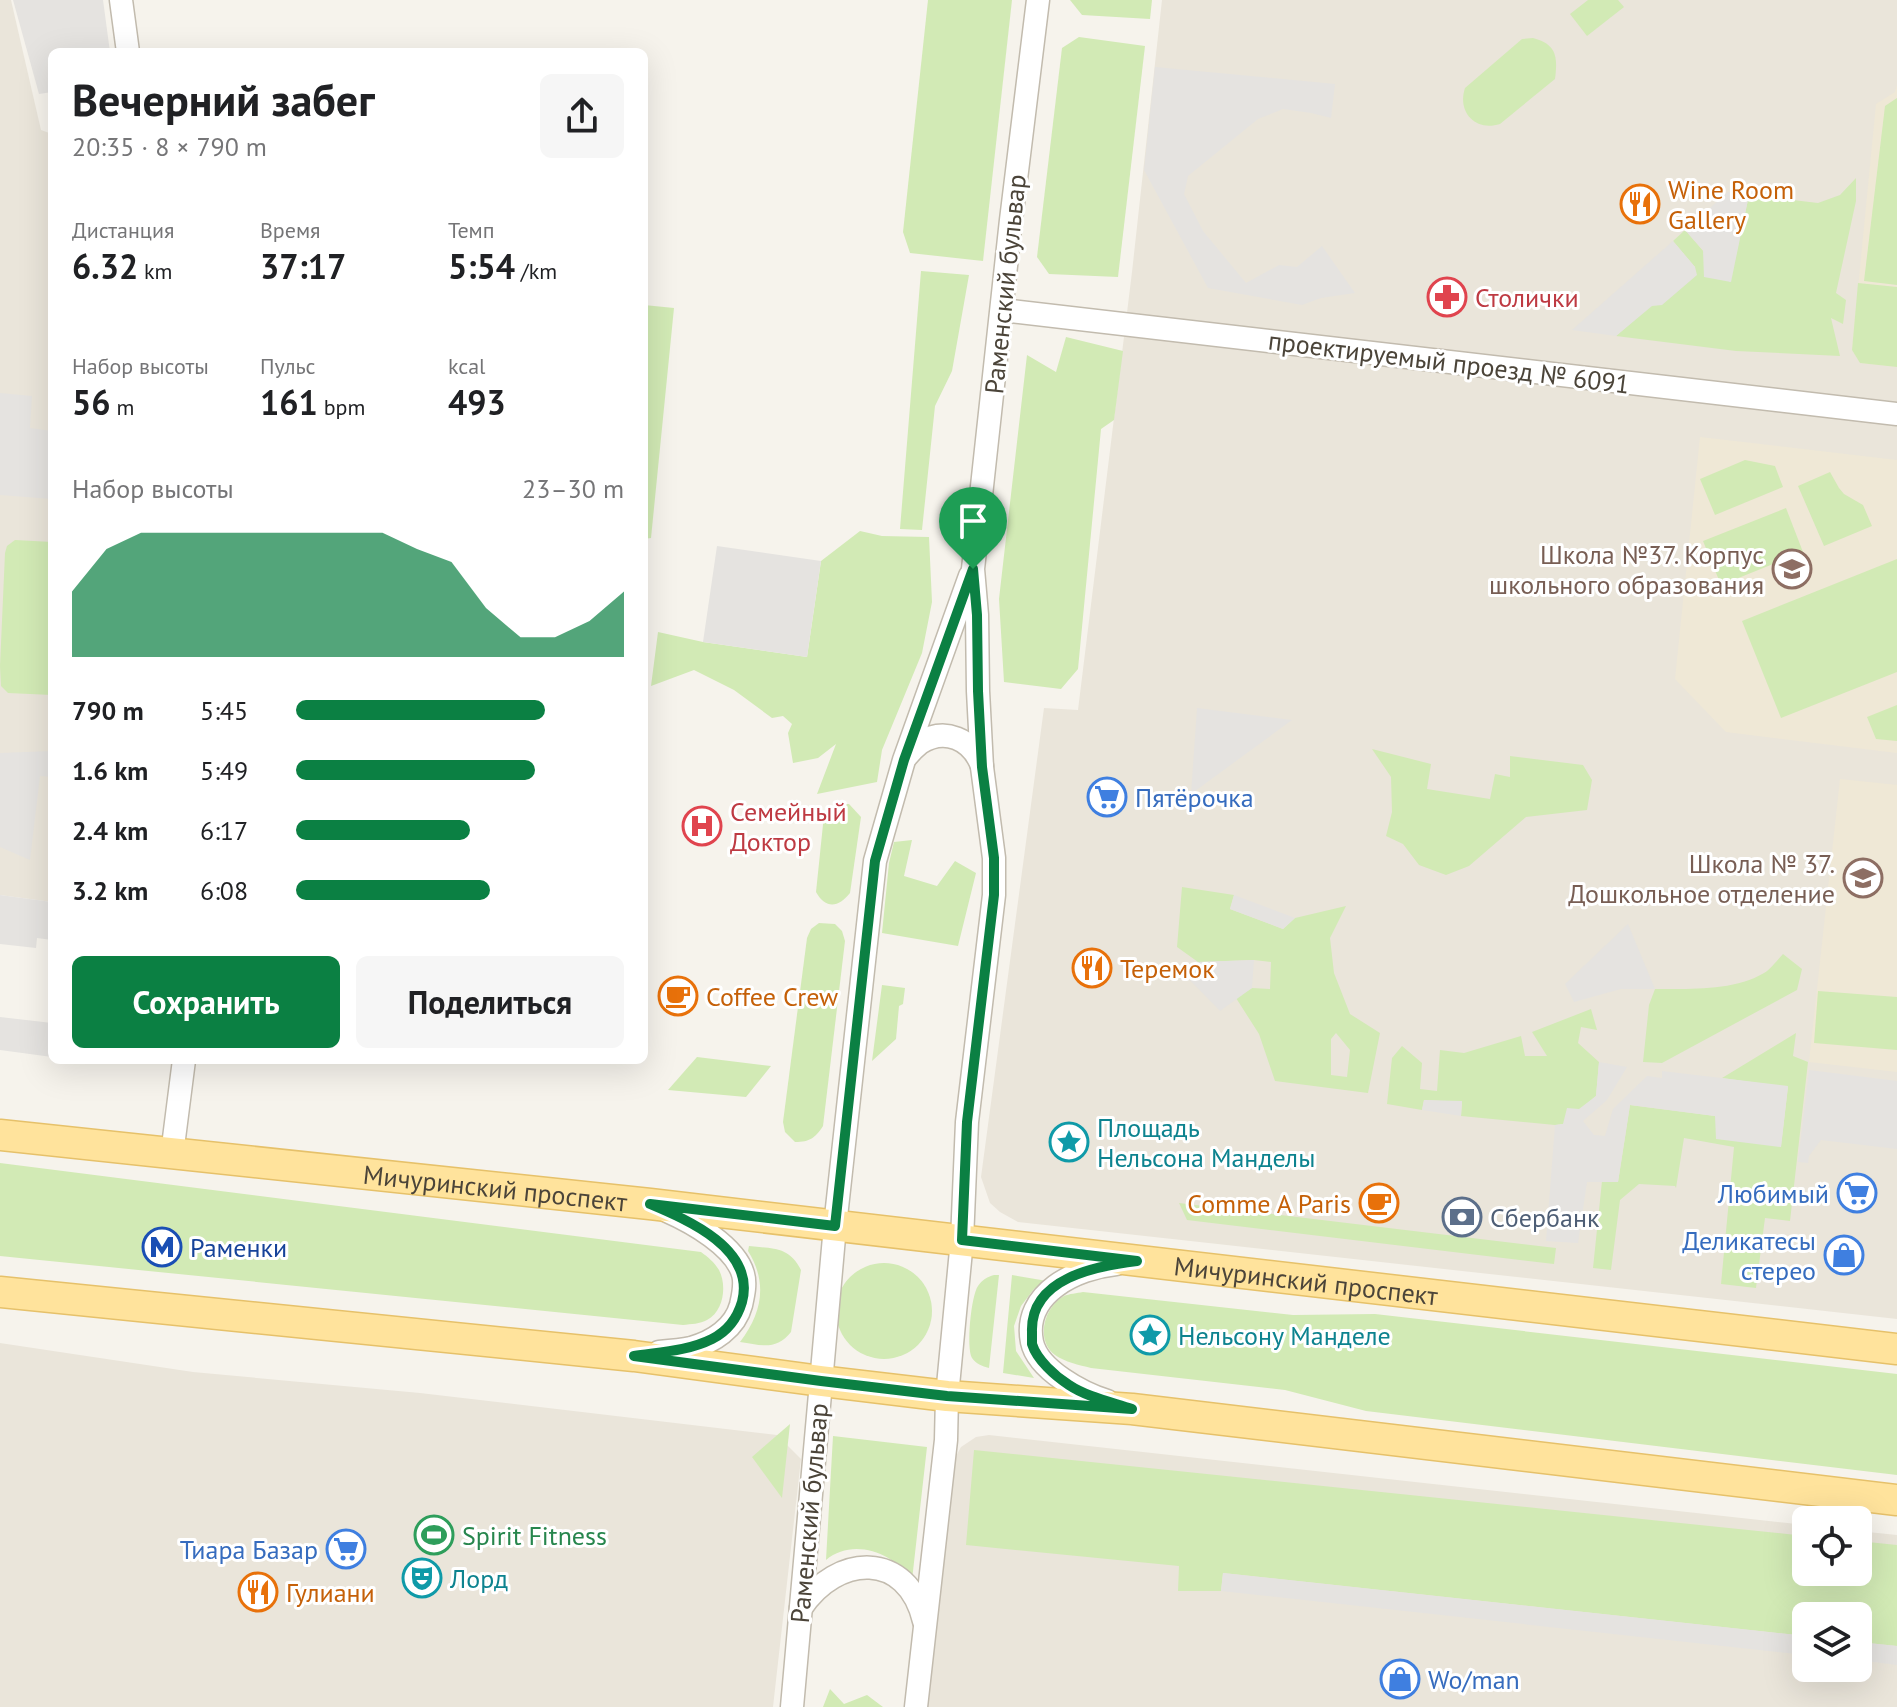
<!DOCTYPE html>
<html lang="ru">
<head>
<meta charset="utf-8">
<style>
	body { margin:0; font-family:"PT Sans",sans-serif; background:#f6f6f6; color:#202124; height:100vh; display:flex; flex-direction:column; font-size:30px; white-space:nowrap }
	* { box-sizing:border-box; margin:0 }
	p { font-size:26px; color:#757577 }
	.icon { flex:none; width:44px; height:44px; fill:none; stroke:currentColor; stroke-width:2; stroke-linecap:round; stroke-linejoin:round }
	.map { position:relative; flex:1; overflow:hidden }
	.side { position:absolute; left:48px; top:48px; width:600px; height:1016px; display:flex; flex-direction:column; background:#fff; border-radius:12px; box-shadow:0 8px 32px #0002 }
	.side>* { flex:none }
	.controls { position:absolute; left:1792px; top:1506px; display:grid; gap:16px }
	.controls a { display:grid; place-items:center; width:80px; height:80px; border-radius:12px; background:#fff; box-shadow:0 8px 32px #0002; font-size:40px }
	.pin { position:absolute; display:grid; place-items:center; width:68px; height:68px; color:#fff; margin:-82px -34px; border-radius:50% 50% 50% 0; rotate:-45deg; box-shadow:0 0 8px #0007 }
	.pin .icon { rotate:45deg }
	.round { display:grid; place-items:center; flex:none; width:84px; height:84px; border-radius:12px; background:#f6f6f6 }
	.overview { display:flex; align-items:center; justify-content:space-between; height:136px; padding:0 24px }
	h1 { font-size:44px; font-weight:600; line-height:60px }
	.metrics { display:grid; grid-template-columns:repeat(3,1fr); gap:12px; height:136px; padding:8px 24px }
	.metrics div { display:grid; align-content:center }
	.metrics b { font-size:34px; font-weight:600 }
	.metrics small { font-size:22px; font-weight:400 }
	.metrics p { font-size:22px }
	.chart { height:224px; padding:16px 24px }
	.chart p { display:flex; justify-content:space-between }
	.chart svg { width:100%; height:144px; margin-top:8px; fill:#0b8043; opacity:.7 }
	.button { display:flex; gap:16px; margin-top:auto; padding:16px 24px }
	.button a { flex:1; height:92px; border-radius:12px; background:#0b8043; color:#fff; font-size:32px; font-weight:600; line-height:92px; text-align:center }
	.button a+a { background:#f6f6f6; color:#202124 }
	ul { padding:0 24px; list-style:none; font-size:26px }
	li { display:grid; grid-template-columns:128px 96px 1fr; align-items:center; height:60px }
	li i { height:20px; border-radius:10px; background:#0b8043 }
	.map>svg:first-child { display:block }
	.residential { fill:#eae5da; fill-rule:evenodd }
	.education { fill:#efe8d6 }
	.green { fill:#d2eab5; fill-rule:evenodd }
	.parking { fill:#e5e3e0 }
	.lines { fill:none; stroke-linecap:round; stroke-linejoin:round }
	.minor-casing { stroke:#c2bbae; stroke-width:25 }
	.major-casing { stroke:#e6c16a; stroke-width:33 }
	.minor { stroke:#fff; stroke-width:22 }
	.major { stroke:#ffe39c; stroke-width:30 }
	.route-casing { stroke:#fff; stroke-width:16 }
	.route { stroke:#0b8043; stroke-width:10 }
	.labels { text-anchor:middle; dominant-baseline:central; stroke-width:6; stroke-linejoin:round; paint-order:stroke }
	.food-label { font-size:26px; fill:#c56008; stroke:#fff; text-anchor:start }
	.street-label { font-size:26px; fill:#4b4439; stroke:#fff }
	.health-label { font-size:26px; fill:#be3a42; stroke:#fff; text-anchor:start }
	.education-label { font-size:26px; fill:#785e54; stroke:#fff; text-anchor:end }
	.shop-label { font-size:26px; fill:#366cbe; stroke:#fff; text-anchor:end }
	.culture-label { font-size:26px; fill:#0d838f; stroke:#fff; text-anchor:start }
	.service-label { font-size:26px; fill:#4e5e75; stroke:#fff; text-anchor:start }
	.transit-label { font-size:26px; fill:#164399; stroke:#fff; text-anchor:start }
	.leisure-label { font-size:26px; fill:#27864d; stroke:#fff; text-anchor:start }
</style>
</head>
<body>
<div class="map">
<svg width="1897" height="1707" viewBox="0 0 1897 1707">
	<rect width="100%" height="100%" fill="#f6f3ec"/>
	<g class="residential">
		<polygon points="0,0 11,0 41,130 52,134 52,902 0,895"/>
		<polygon points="1162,0 1897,0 1897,1319 1018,1222 1000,1212 990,1203 981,1177 1044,708 1078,710 1132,272"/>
		<polygon points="0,1343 193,1372 420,1393 777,1435 801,1459 773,1707 0,1707"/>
		<path d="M989,1435L1806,1525V1572H1858V1531L1897,1535V1707H925L955,1458L961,1447L976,1437ZM1806,1616H1858V1668H1806Z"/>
	</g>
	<g class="education">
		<polygon points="1897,85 1897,367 1860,363 1852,350 1876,104 1895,92"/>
		<polygon points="1700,437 1897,460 1897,753 1726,732 1675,679"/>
		<polygon points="1840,779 1897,785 1897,1072 1809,1062"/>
	</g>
	<g class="green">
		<polygon points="928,0 1012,0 983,261 910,253 903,232"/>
		<polygon points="1070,0 1152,0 1150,19 1082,15"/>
		<polygon points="1588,0 1618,0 1624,7 1587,36 1570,14"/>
		<polygon points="1079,37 1145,46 1118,277 1049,274 1037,257 1062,48"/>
		<path d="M1533,38C1556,44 1558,56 1555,79L1500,124C1475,132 1457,112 1465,88L1522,39Z"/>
		<polygon points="1897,98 1897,285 1864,281 1885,106"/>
		<polygon points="1856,178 1856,201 1836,293 1846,300 1843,324 1831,318 1840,356 1736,351 1616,336 1695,267 1673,241 1685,230 1730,282 1749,195 1818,203 1840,195"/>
		<polygon points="921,271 969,275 952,371 935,406 922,530 900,529"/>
		<polygon points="1858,283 1897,287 1897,367 1860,363 1852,350"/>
		<polygon points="644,305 674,308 651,538 644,539"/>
		<polygon points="1066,337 1123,351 1114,420 1101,429 1078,669 1061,689 1004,682 999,599 1027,355 1056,372"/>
		<polygon points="1745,460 1775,466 1783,487 1715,515 1700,479"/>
		<polygon points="1830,472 1839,488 1844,494 1863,505 1872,526 1824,546 1798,486"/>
		<polygon points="1786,508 1803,552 1721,585 1703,541"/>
		<polygon points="860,531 882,536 929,537 932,602 922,653 882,750 877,782 817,794 836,744 818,758 793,763 788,733 792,724 783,716 772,718 734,690 694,670 651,686 658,632 703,642 807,657 821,561"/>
		<polygon points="15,540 52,542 52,695 8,693 1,686 0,666 5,553 7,546"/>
		<polygon points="1897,559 1897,672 1781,718 1742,621"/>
		<polygon points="1897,705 1897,741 1876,739 1867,717"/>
		<polygon points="1372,749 1431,764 1427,789 1490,799 1495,774 1510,777 1510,756 1583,765 1592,780 1587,810 1526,817 1469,866 1446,875 1419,865 1403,844 1386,836 1392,812 1391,777"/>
		<path d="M837,804H849L861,817L850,893C839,907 826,910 816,892L824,815L829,808Z"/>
		<polygon points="912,840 904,876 937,886 955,861 976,873 958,946 882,933 889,863 894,842"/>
		<path d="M1182,887L1234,895L1230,909L1283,929L1295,918L1346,906L1330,938L1334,973L1350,1014L1380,1033L1368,1093L1275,1081L1259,1034L1236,998L1252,988L1270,989L1271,962L1254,960L1198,962L1177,947ZM1336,1033L1350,1050L1347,1077L1331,1075V1039Z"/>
		<path d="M819,923L835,924L842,931L845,941L823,1126C815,1138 810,1142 795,1142L785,1132L783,1122L807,938L811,929Z"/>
		<path d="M1783,954L1802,969L1797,990L1662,1063L1643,1062L1649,1005L1655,989C1689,989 1734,991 1764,973C1771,969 1777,960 1783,954Z"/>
		<polygon points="882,985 905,988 903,1004 899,1006 896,1039 872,1061"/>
		<polygon points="1818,991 1897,997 1897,1050 1814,1043"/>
		<polygon points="1591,1009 1597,1030 1581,1027 1578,1043 1599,1062 1596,1096 1563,1124 1555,1125 1461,1116 1462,1102 1424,1100 1422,1110 1387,1104 1392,1058 1402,1046 1422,1063 1420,1089 1437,1091 1440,1050 1464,1053 1521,1036 1525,1056 1547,1056 1532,1032"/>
		<polygon points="1796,1033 1793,1056 1808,1062 1790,1221 1765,1218 1756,1288 1721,1284 1734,1147 1684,1138 1676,1188 1675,1186 1639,1184 1620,1200 1611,1270 1593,1268 1602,1181 1618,1182 1630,1105 1715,1116 1781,1146 1788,1087 1722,1078"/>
		<polygon points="697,1057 771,1066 746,1097 668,1090"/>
		<circle cx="1065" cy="1148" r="13"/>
		<path d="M0,1163L701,1252C708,1257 714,1262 719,1270C727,1285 724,1311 707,1320C700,1324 691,1324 683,1325L0,1256Z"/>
		<polygon points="1179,1203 1556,1248 1554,1264 1187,1220"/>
		<path d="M749,1246C773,1249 789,1246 801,1270L791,1332C776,1351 761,1345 740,1342C762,1313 768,1283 748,1251Z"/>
		<circle cx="884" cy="1311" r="48"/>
		<path d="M994,1275H999L989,1368C982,1366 976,1364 972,1358C966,1348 971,1296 978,1286C982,1280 987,1277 994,1275Z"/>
		<polygon points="1012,1275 1047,1281 1034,1289 1021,1306 1014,1326 1016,1351 1034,1378 1003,1373"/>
		<path d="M1083,1292L1293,1315L1375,1314L1897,1374V1475L1366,1411L1285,1390L1091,1368C1079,1365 1065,1362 1055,1355C1035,1340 1044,1307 1064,1296C1069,1294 1077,1293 1083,1292Z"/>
		<polygon points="790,1424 782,1498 752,1457"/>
		<path d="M833,1436L927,1447L912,1580C894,1553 853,1537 826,1560Z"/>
		<polygon points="974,1450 1806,1536 1806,1572 1858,1572 1858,1541 1897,1545 1897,1646 1858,1642 1858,1616 1806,1616 1806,1636 1223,1573 1221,1591 1178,1591 1179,1566 966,1545"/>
		<polygon points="830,1689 844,1704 867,1695 883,1707 823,1707"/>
	</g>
	<g class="parking">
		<polygon points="13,0 103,0 110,52 52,52 52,92 39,94"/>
		<polygon points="1155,67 1335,84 1331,118 1311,113 1283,109 1258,119 1188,176 1184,194 1203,231 1246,283 1279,265 1297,267 1322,246 1355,293 1321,298 1302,305 1208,288 1144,170"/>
		<polygon points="1728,192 1749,195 1731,282 1704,277 1703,250 1685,230"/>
		<polygon points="1673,241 1695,267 1697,275 1662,305 1652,306 1616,336 1572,330"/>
		<polygon points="0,393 32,396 30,428 52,431 52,499 0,495"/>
		<polygon points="717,546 821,561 807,657 703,642"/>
		<polygon points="1197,708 1292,720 1191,794"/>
		<polygon points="52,751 52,777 40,776 30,860 0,847 0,753"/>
		<polygon points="0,895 52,902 52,940 37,938 36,948 0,944"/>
		<polygon points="1234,895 1295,918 1283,929 1230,909"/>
		<polygon points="1628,924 1655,989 1621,989 1574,1002 1565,984"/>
		<polygon points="1254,960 1252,988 1220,1011 1185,975 1198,962"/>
		<polygon points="0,1017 52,1023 52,1057 0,1050"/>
		<polygon points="1599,1062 1627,1067 1607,1100 1583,1121 1594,1135 1605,1136 1613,1109 1647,1076 1662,1078 1662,1071 1788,1086 1781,1147 1716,1139 1715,1116 1630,1105 1618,1182 1587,1182 1578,1243 1546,1241 1555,1125 1563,1124 1567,1108 1579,1109 1596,1096"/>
		<polygon points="1809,1070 1897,1081 1897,1149 1821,1140 1809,1156 1808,1163 1798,1162"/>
		<polygon points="1424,1100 1462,1101 1461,1116 1422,1110"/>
		<polygon points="1223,1573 1806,1636 1806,1655 1221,1591"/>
		<polygon points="1858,1642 1897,1646 1897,1665 1858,1660"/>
	</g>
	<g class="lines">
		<g class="minor-casing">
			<g id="minor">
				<polyline points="121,0 128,52"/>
				<polyline points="1002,310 1897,414"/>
				<path d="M906,757C910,752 915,747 920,743C945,727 972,739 982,766"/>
				<polyline points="172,1154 184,1060"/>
				<path d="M659,1352C670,1351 681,1350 691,1348C713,1342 735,1328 741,1305C743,1296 746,1284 743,1274C735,1246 692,1222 667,1211"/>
				<path d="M1107,1401C1082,1393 1038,1370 1032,1342C1022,1293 1077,1268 1116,1264"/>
				<path d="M801,1608C837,1554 907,1550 924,1621"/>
				<polyline points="792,1707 835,1226 875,861 904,760 970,576"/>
				<polyline points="916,1707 946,1440 947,1396 962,1240 967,1122 994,895 994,858 982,767 978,691 977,615 973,569 1011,220 1038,0"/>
			</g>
		</g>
		<g class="major-casing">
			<g id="major">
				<path id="s1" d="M0,1135L650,1204L1897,1349"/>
				<polyline points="0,1292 634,1356 821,1381 947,1396 1132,1409 1897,1500"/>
			</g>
		</g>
		<use href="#minor" class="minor"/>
		<use href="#major" class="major"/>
	</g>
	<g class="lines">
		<g class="route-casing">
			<path id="route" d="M973,569L977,615L978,691L982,767L994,858V895L967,1122L962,1240L1137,1261C1096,1266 1030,1278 1032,1332C1032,1333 1032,1343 1032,1344C1037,1360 1055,1376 1069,1385C1087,1397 1111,1402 1132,1409L947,1396L821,1381L634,1356C661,1352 688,1351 712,1339C728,1331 737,1319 742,1302C756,1249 688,1220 650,1204L835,1226L875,861L904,760Z"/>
		</g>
		<use href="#route" class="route"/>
	</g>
	<defs>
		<g id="restaurant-ring" transform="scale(2)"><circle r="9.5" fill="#fff" stroke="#e8710a" stroke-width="1.5"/><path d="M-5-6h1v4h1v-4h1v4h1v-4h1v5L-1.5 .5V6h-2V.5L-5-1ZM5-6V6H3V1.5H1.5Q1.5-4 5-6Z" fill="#e8710a"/></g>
		<g id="pharmacy-ring" transform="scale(2)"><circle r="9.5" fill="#fff" stroke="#e0444e" stroke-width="1.5"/><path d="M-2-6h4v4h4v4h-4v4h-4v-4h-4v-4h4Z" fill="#e0444e"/></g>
		<g id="school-ring" transform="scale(2)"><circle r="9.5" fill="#fff" stroke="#8d6e63" stroke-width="1.5"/><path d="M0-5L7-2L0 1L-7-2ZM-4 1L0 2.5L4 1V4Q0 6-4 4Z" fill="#8d6e63"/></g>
		<g id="supermarket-ring" transform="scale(2)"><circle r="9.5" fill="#fff" stroke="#3f7fe0" stroke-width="1.5"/><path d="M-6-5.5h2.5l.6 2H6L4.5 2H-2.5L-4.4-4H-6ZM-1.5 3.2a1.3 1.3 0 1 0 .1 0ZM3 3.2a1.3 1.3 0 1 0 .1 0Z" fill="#3f7fe0"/></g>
		<g id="hospital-ring" transform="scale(2)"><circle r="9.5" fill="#fff" stroke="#e0444e" stroke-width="1.5"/><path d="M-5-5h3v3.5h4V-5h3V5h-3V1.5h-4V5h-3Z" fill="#e0444e"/></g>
		<g id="cafe-ring" transform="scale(2)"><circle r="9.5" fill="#fff" stroke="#e8710a" stroke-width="1.5"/><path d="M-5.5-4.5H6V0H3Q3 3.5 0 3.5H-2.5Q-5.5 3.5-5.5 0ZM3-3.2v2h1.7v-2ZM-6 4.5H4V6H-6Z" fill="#e8710a"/></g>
		<g id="sight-ring" transform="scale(2)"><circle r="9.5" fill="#fff" stroke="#0f9aa8" stroke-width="1.5"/><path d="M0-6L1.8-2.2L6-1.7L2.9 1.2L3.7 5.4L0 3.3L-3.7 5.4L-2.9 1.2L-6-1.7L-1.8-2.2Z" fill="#0f9aa8"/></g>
		<g id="bank-ring" transform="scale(2)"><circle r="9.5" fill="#fff" stroke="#5c6f8a" stroke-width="1.5"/><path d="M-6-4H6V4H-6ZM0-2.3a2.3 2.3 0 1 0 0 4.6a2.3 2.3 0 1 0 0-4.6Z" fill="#5c6f8a"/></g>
		<g id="metro-ring" transform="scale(2)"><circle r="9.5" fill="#fff" stroke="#1a4fb4" stroke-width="1.5"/><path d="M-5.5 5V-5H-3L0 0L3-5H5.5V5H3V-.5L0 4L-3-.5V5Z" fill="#1a4fb4"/></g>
		<g id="shop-ring" transform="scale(2)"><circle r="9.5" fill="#fff" stroke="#3f7fe0" stroke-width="1.5"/><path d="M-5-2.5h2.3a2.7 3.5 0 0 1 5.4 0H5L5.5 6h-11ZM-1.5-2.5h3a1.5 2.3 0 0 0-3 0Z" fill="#3f7fe0"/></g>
		<g id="stadium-ring" transform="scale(2)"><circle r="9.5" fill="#fff" stroke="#2e9e5b" stroke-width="1.5"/><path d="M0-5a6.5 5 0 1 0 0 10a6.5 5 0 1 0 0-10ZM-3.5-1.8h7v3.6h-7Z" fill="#2e9e5b"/></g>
		<g id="theatre-ring" transform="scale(2)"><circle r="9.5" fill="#fff" stroke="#0f9aa8" stroke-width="1.5"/><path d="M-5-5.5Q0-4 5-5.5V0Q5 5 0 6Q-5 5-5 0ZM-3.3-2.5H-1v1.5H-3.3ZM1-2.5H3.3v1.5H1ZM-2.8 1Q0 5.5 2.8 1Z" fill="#0f9aa8"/></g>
	</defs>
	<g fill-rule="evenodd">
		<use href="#restaurant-ring" x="1640" y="204"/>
		<use href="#pharmacy-ring" x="1447" y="297"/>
		<use href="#school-ring" x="1792" y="569"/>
		<use href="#supermarket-ring" x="1107" y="797"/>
		<use href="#hospital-ring" x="702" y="826"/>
		<use href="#school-ring" x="1863" y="878"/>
		<use href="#restaurant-ring" x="1092" y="968"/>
		<use href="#cafe-ring" x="678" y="996"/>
		<use href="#sight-ring" x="1069" y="1142"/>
		<use href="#supermarket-ring" x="1857" y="1193"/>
		<use href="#cafe-ring" x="1379" y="1203"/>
		<use href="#bank-ring" x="1462" y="1217"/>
		<use href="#metro-ring" x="162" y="1247"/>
		<use href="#shop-ring" x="1844" y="1255"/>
		<use href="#sight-ring" x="1150" y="1335"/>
		<use href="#stadium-ring" x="434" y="1535"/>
		<use href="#supermarket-ring" x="346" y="1549"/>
		<use href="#theatre-ring" x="422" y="1578"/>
		<use href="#restaurant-ring" x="258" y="1592"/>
		<use href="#shop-ring" x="1400" y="1679"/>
	</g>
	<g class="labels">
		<g class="food-label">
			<text x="1668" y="189">Wine Room<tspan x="1668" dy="30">Gallery</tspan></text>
			<text x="1120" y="968">Теремок</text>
			<text x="706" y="996">Coffee Crew</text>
			<text x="1351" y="1203" text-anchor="end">Comme A Paris</text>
			<text x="286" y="1592">Гулиани</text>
		</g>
		<g class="street-label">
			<text transform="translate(1005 284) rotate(-84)">Раменский бульвар</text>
			<text transform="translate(1449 362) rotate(7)">проектируемый проезд № 6091</text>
			<text stroke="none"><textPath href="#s1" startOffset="498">Мичуринский проспект</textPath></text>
			<text stroke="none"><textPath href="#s1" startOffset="1314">Мичуринский проспект</textPath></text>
			<text transform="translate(809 1513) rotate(-85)">Раменский бульвар</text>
		</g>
		<g class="health-label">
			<text x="1475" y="297">Столички</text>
			<text x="730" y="811">Семейный<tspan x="730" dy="30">Доктор</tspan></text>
		</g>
		<g class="education-label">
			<text x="1764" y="554">Школа №37. Корпус<tspan x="1764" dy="30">школьного образования</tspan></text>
			<text x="1835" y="863">Школа № 37.<tspan x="1835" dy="30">Дошкольное отделение</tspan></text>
		</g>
		<g class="shop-label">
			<text x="1135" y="797" text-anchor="start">Пятёрочка</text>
			<text x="1829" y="1193">Любимый</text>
			<text x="1816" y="1240">Деликатесы<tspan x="1816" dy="30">стерео</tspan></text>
			<text x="318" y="1549">Тиара Базар</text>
			<text x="1428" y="1679" text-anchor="start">Wo/man</text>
		</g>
		<g class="culture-label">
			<text x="1097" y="1127">Площадь<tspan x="1097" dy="30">Нельсона Манделы</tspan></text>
			<text x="1178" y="1335">Нельсону Манделе</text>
			<text x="450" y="1578">Лорд</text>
		</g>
		<g class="service-label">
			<text x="1490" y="1217">Сбербанк</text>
		</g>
		<g class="transit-label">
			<text x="190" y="1247">Раменки</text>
		</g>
		<g class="leisure-label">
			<text x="462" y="1535">Spirit Fitness</text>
		</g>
	</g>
</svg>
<div class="controls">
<a><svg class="icon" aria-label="locate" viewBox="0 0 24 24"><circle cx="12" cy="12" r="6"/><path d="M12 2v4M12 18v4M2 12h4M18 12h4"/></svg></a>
<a><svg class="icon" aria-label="layers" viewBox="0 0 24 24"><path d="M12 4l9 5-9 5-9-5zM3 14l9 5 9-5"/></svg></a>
</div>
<div class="pin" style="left:973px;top:569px;background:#1e9e55"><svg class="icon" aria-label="arrive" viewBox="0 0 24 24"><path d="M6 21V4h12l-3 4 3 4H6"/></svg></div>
<section class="side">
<div class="overview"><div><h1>Вечерний забег</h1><p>20:35 · 8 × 790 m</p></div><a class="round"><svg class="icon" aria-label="share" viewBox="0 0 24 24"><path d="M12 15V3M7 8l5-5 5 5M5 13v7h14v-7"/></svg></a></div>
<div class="metrics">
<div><p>Дистанция</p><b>6.32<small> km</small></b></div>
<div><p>Время</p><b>37:17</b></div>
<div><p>Темп</p><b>5:54<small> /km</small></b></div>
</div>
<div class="metrics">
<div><p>Набор высоты</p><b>56<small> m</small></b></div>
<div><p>Пульс</p><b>161<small> bpm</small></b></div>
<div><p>kcal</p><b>493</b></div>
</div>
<div class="chart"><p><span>Набор высоты</span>23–30 m</p>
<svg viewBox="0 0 160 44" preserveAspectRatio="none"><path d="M0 44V24L10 11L20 6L30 6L40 6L50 6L60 6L70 6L80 6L90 6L100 11L110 15L120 29L130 38L140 38L150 33L160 24V44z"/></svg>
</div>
<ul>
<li><b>790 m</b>5:45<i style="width:76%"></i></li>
<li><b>1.6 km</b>5:49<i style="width:73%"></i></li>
<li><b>2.4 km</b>6:17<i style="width:53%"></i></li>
<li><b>3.2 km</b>6:08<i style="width:59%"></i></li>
</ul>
<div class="button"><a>Сохранить</a><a>Поделиться</a></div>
</section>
</div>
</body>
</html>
